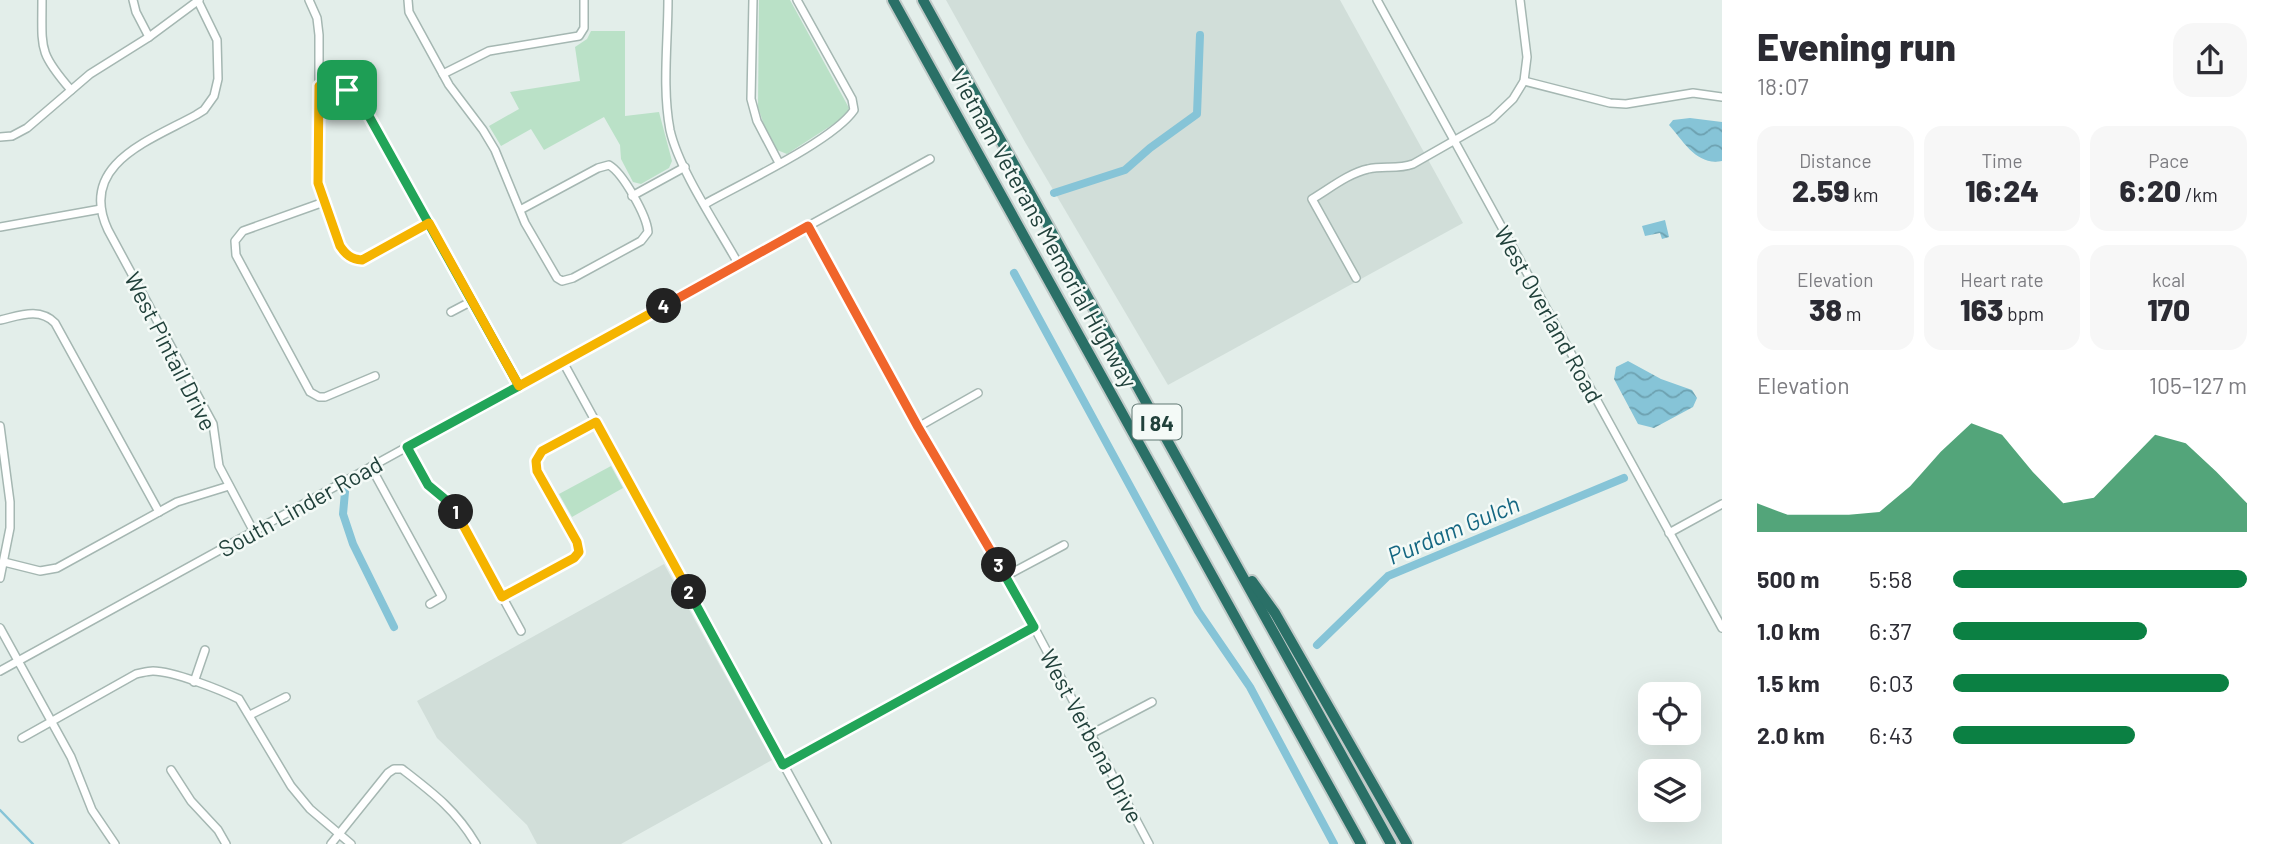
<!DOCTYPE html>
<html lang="en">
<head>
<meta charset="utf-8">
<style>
	body { margin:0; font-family:Barlow,sans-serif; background:#f7f7f7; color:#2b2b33; height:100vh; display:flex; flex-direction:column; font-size:26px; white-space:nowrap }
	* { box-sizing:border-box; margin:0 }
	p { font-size:23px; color:#7c7c81 }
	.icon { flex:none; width:38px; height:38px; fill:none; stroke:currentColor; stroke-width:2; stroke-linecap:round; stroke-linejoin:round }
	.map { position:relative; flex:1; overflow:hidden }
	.sheet { display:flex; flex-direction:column; background:#fff; width:560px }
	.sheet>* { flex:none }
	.controls { position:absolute; left:1638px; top:682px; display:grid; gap:14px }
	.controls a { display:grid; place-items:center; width:63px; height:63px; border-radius:14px; background:#fff; box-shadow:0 7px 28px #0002; font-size:35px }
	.pin { position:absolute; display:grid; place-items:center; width:60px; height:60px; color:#fff; margin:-30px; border-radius:14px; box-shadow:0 4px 10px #0006 }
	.km { position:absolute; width:35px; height:35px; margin:-18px; border-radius:50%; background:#222; color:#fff; font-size:19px; line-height:35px; text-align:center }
	.round { display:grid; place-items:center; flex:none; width:74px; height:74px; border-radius:21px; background:#f7f7f7 }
	.headline { display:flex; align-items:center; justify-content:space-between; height:119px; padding:0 35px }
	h1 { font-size:38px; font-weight:800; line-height:52px }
	.figures { display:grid; grid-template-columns:repeat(3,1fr); gap:10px; height:119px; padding:7px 35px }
	.figures div { display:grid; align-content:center; border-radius:18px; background:#f7f7f7; text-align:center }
	.figures b { font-size:30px; font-weight:800 }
	.figures small { font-size:19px; font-weight:400 }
	.figures p { font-size:19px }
	.chart { height:196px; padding:14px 35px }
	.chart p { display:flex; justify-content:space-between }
	.chart svg { width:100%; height:126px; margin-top:7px; fill:#0b8043; opacity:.7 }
	ul { padding:0 35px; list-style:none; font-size:23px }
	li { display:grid; grid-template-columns:112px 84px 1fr; align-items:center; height:52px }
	li i { height:18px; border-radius:9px; background:#0b8043 }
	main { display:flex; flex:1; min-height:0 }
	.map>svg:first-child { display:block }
	.built { fill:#d1ded9 }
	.green { fill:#bae1c7 }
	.water { fill:url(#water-waves) }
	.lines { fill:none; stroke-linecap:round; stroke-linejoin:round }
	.stream { stroke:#86c4d7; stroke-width:2.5 }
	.canal { stroke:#86c4d7; stroke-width:8 }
	.minor-casing { stroke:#a5b7b2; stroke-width:10 }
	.highway-casing { stroke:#c1cac8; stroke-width:14 }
	.minor { stroke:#fff; stroke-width:7 }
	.highway { stroke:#2a7067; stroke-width:10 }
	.split-1-casing { stroke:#fff; stroke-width:14 }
	.split-2-casing { stroke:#fff; stroke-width:14 }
	.split-3-casing { stroke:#fff; stroke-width:14 }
	.split-4-casing { stroke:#fff; stroke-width:14 }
	.split-5-casing { stroke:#fff; stroke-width:14 }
	.split-1 { stroke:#22a559; stroke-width:9 }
	.split-2 { stroke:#f5b400; stroke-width:9 }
	.split-3 { stroke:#22a559; stroke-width:9 }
	.split-4 { stroke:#f0652b; stroke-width:9 }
	.split-5 { stroke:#f5b400; stroke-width:9 }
	.labels { text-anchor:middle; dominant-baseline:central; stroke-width:5; stroke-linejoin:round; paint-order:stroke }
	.shield { fill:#f4faf7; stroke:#607873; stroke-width:2 }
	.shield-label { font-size:21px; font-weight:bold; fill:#21413b }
	.street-label { font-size:23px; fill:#21413b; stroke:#f4faf7 }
	.water-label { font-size:24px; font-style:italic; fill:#156782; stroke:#f4faf7 }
</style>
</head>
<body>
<main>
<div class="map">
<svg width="1722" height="844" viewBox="0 0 1722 844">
	<defs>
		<pattern id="water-waves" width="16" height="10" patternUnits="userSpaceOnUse" patternTransform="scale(1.75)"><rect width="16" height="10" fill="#86c4d7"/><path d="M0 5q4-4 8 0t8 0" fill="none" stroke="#6da1b0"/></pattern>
	</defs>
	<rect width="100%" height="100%" fill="#e3eeea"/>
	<g class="built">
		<polygon points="946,0 1340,0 1463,223 1168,385 1025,142"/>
		<polygon points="664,564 772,760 621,844 537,844 527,825 437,738 417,701"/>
	</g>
	<g class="green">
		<polygon points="759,0 790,0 849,108 846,116 787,154 777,150 765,128 758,107"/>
		<polygon points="591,31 625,31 625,116 659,112 672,161 669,168 641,184 633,182 621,159 620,145 604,117 544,150 531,129 501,146 489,126 519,109 510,92 580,81 575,47 587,39"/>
		<polygon points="611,466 623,488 572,517 559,494"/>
	</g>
	<g class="water">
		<path d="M1690,118L1722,122V161C1697,166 1684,142 1669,125L1673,120Z"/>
		<polygon points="1665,220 1669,237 1662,239 1660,233 1645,236 1642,226"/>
		<polygon points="1628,361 1661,379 1692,390 1697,398 1693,407 1654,428 1638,424 1614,379 1616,367"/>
	</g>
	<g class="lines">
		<polyline class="stream" points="0,810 33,844"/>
		<g class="canal">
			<polyline points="1054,193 1125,170 1150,148 1197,114 1200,35"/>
			<polyline points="1014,273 1198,611 1250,687 1334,844"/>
			<polyline points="345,492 343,514 353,544 394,627"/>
			<polyline points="1317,645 1388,576 1624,478"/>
		</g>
		<g class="minor-casing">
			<g id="minor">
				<path d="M42,0C42,49 38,52 71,90"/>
				<polyline points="133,0 136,12 149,37"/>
				<path d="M309,0L317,18L319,35V183L340,246C346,255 351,259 362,260L429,223"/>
				<path d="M408,0L409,12L449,85L483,130L495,150L525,223L557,278L562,281L573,278L641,241L648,232C647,216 623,173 609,165L598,168L520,210"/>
				<path d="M668,0C668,42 662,88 670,130C679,170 718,227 739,265"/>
				<polyline points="753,0 751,99 757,121 779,163"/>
				<polyline points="1377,0 1722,628"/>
				<path d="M198,1L217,40L218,79L214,96L204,110L196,115C151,140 77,164 108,230L213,424L219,466L254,532"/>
				<polyline points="443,74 489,51 579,36 584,28 584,0"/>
				<polyline points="1524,81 1610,103 1626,104 1693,93 1722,97"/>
				<path d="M319,86C336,86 348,88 360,100L519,386"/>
				<polyline points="0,137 12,136 27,128 90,74 149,37 199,0"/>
				<polyline points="632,196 685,167"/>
				<polyline points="324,202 243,231 235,241 236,255 310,392 319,397 325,397 375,376"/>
				<path d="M705,204C740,184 833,141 854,110L852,99L797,0"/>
				<polyline points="808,226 918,427 1034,627 1149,844"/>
				<polyline points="0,227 101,209"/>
				<path d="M1356,278L1312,199C1329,189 1349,173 1368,169C1383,165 1397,170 1413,164L1492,119L1513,99L1524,81L1527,57L1520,0"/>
				<polyline points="451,312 472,301"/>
				<path d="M0,320C19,316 39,307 55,323L159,512"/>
				<polyline points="563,362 827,844"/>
				<polyline points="0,426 10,502 10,528 0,578"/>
				<polyline points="918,427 978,393"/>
				<polyline points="407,447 428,485 452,505 521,631"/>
				<polyline points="371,467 442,597 430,604"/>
				<polyline points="1669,533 1722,504"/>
				<polyline points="4,562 40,571 57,568 177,502 229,486"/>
				<polyline points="1006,576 1064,545"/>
				<polyline points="502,597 574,558 579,552 577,542 537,471 536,461 543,451 596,422"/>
				<polyline points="0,628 71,757 92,810 115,844"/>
				<polyline points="0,671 930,159"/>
				<polyline points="194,682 205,650"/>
				<polyline points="250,715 286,697"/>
				<polyline points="1091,734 1152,702"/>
				<path d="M22,738L136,674C142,673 147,671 153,671C173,671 221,690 239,699L291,786L310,809L351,844"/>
				<polyline points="783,765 1034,627"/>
				<polyline points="171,770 191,801 218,830 226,844"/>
				<path d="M331,844L388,773L394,769H402C433,793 456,810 476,844"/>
			</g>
		</g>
		<g class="highway-casing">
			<g id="highway">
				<polyline points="893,0 1361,844"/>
				<polyline points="923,0 1391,844"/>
				<polyline points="1252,581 1275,613 1407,844"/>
			</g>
		</g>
		<use href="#minor" class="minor"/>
		<use href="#highway" class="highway"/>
	</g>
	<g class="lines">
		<g class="split-1-casing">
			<polyline id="split-1" points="347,90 360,100 519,386 407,447 428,485 452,505 456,512"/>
		</g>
		<g class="split-2-casing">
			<polyline id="split-2" points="456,512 502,597 574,558 579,552 577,542 537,471 536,461 542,451 596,422 689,592"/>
		</g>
		<g class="split-3-casing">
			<polyline id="split-3" points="689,592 783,765 1034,627 999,565"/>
		</g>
		<g class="split-4-casing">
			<polyline id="split-4" points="664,306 808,226 918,427 999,565"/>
		</g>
		<g class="split-5-casing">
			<path id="split-5" d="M347,90L319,86L318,183L340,246C346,255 351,259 362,260L429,223L519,386L664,306"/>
		</g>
		<use href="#split-1" class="split-1"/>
		<use href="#split-2" class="split-2"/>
		<use href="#split-3" class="split-3"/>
		<use href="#split-4" class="split-4"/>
		<use href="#split-5" class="split-5"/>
	</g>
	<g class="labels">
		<rect class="shield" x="1132.5" y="404.5" width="49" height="35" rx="5"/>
		<g class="shield-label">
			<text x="1157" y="422">I 84</text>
		</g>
		<g class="street-label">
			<text transform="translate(1044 228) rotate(61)">Vietnam Veterans Memorial Highway</text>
			<text transform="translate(1549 314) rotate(61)">West Overland Road</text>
			<text transform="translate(171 351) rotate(63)">West Pintail Drive</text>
			<text transform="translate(300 506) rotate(-29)">South Linder Road</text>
			<text transform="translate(1092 736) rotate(62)">West Verbena Drive</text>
		</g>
		<g class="water-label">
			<text transform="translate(1453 529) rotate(-23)">Purdam Gulch</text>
		</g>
	</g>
</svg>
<div class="controls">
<a><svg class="icon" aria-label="locate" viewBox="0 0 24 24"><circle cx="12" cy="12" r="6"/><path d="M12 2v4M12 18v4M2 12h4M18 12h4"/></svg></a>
<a><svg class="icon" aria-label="layers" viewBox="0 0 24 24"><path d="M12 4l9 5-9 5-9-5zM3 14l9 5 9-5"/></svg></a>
</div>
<div class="pin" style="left:347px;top:90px;background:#1e9e55"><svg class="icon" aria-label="arrive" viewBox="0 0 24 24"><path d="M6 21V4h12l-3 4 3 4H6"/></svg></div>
<b class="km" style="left:456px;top:512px">1</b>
<b class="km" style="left:689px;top:592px">2</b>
<b class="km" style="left:999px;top:565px">3</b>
<b class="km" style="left:664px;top:306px">4</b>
</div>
<section class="sheet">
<div class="headline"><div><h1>Evening run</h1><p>18:07</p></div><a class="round"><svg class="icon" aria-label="share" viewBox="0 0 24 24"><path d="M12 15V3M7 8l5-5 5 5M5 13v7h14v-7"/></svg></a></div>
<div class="figures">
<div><p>Distance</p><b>2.59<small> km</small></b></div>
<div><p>Time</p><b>16:24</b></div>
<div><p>Pace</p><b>6:20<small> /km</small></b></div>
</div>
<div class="figures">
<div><p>Elevation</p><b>38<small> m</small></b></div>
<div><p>Heart rate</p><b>163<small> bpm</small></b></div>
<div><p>kcal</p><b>170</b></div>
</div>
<div class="chart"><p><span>Elevation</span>105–127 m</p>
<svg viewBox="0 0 160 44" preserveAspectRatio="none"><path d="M0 44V34L10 38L20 38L30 38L40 37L50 28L60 16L70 6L80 10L90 23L100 34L110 32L120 21L130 10L140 13L150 23L160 34V44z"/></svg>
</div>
<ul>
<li><b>500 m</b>5:58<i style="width:100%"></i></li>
<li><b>1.0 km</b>6:37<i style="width:66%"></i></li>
<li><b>1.5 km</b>6:03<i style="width:94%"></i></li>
<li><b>2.0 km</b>6:43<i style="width:62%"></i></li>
</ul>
</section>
</main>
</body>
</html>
